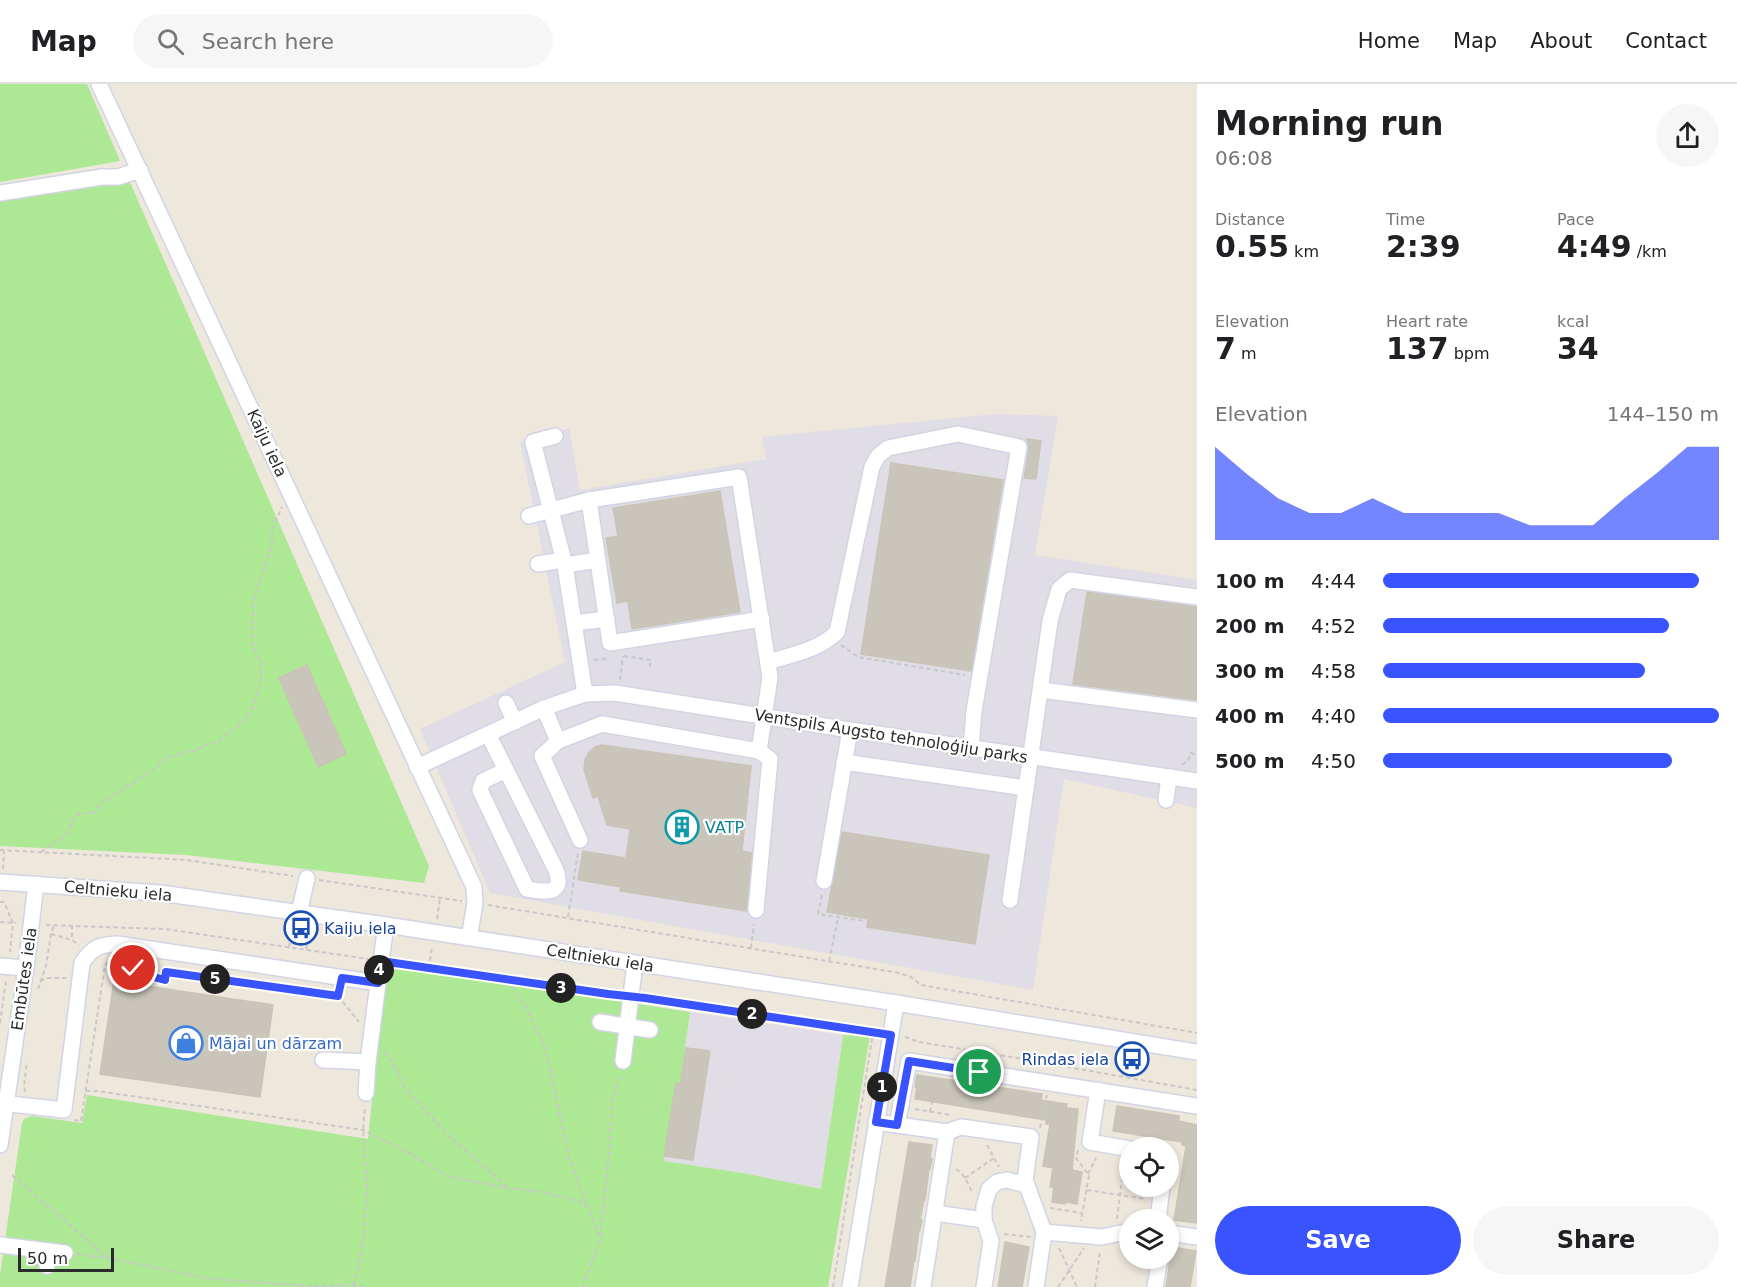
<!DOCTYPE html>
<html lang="en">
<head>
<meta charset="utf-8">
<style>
	body { margin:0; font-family:"DejaVu Sans",sans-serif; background:#f6f6f6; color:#202124; height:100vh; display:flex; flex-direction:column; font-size:22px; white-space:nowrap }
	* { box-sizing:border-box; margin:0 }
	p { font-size:20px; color:#757577 }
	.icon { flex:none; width:33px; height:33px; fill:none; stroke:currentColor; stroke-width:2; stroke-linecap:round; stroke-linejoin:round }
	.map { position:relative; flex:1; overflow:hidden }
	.sheet { display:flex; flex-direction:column; background:#fff; width:540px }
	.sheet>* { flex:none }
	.buttons { position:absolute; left:1119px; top:1053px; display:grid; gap:12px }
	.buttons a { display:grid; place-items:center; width:60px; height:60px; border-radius:50%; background:#fff; box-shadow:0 3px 9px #0003; font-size:30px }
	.scale { position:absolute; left:18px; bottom:15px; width:96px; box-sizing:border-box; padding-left:6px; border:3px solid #2b2b2b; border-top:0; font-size:16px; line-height:21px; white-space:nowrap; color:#2b2b2b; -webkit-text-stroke:4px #fff; paint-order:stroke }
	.pin { position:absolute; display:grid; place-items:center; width:51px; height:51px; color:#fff; margin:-26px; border:3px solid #fff; border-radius:50%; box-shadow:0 2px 6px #0007 }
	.km { position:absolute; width:30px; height:30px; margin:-15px; border-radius:50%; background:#222; color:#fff; font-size:16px; line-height:30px; text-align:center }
	.round { display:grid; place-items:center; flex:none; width:63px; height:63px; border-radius:32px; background:#f6f6f6 }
	.overview { display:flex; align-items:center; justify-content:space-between; height:102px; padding:0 18px }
	h1 { font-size:33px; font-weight:600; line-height:45px }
	.figures { display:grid; grid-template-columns:repeat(3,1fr); gap:9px; height:102px; padding:6px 18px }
	.figures div { display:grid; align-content:center }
	.figures b { font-size:30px; font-weight:600 }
	.figures small { font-size:16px; font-weight:400 }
	.figures p { font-size:16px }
	.chart { height:168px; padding:12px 18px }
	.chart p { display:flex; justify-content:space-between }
	.chart svg { width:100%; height:108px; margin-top:6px; fill:#3953ff; opacity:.7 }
	.button { display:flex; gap:12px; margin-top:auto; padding:12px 18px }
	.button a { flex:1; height:69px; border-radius:36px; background:#3953ff; color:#fff; font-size:24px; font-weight:600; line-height:69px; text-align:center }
	.button a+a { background:#f6f6f6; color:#202124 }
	ul { padding:0 18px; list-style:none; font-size:20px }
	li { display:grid; grid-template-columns:96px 72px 1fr; align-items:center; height:45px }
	li i { height:15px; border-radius:8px; background:#3953ff }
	header { display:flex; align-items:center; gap:36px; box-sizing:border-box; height:84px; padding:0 30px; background:#fff; border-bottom:2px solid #e0e0e0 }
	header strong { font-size:28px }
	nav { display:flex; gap:33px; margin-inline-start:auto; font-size:21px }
	.search { width:420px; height:54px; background:#f6f6f6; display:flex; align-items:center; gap:15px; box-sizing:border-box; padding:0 21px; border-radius:33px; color:#757577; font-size:22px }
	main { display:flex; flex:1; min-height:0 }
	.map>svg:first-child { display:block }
	.industrial { fill:#e0dde6 }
	.green { fill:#ade895 }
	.building { fill:#c9c5bb; stroke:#cac4b6; stroke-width:1.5 }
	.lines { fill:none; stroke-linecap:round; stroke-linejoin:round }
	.minor-casing { stroke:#d2d4e5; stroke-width:18 }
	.path { stroke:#c8c8c8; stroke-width:2; stroke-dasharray:4.5 3; stroke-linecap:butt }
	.minor { stroke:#fff; stroke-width:15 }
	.route-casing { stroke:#fff; stroke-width:12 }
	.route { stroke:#3953ff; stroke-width:8 }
	.labels { text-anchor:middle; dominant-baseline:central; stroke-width:4.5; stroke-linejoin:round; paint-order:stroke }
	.street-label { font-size:16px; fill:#2b2b2b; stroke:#fff }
	.culture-label { font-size:16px; fill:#0d838f; stroke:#fff; text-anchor:start }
	.transit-label { font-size:16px; fill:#164399; stroke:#fff; text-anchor:start }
	.shop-label { font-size:16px; fill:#366cbe; stroke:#fff; text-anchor:start }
</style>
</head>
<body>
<header>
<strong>Map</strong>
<div class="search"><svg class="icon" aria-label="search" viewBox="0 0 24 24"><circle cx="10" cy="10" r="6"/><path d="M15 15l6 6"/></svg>Search here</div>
<nav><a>Home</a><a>Map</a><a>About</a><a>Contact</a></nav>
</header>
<main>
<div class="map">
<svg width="1197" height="1203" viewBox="0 0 1197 1203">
	<rect width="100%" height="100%" fill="#eee7dc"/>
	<g class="industrial">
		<polygon points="996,330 1058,332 1035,471 1197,496 1197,724 1064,695 1033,906 490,809 420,645 565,578 520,358 569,344 580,406 766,375 762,353"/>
		<polygon points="690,928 843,951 821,1105 748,1090 663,1077 676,999 680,999"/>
	</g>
	<g class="green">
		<polygon points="0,0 87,0 120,77 0,98"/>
		<polygon points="126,89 429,782 424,799 186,771 0,762 0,112"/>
		<polygon points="386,881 690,928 680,1000 676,999 664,1077 748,1090 821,1105 843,951 870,952 828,1203 0,1203 0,1191 22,1039 24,1035 31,1032 82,1039 87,1011 368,1055"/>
	</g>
	<g class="building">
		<polygon points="1027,355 1041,357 1036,395 1024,394 1029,365"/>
		<polygon points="891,379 1003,396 971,587 861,570"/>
		<polygon points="720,407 740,528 632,545 628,517 617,519 606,454 618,452 613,424"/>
		<polygon points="1087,508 1197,523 1197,616 1073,600"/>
		<polygon points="307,581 346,670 318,683 279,594"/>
		<polygon points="602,661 751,682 742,767 752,769 746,827 620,807 621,803 578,796 583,767 626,774 630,745 607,741 598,712 593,714 584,686 585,676 589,668 595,663"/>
		<polygon points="842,748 989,771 975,860 867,843 868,835 827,828"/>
		<polygon points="114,897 273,921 260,1013 100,990"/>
		<polygon points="686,964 710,967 693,1076 664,1072 676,999 680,1000"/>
		<polygon points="917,991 1042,1010 1041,1016 1067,1020 1066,1024 1078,1025 1072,1086 1082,1088 1077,1120 1065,1118 1065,1120 1052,1118 1054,1103 1050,1103 1053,1084 1043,1082 1050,1040 1046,1040 1046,1036 915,1015 917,1004 915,1003"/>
		<polygon points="1117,1022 1179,1032 1179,1037 1197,1041 1197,1139 1174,1136 1186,1062 1182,1061 1182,1058 1113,1047"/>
		<polygon points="909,1058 932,1061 930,1074 932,1075 930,1085 929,1085 925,1116 924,1116 920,1136 922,1136 920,1146 919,1146 915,1177 914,1176 910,1203 885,1203"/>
		<polygon points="1005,1158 1029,1163 1022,1203 998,1203"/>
		<polygon points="1172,1163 1196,1167 1190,1203 1166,1203"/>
	</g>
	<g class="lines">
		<g class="minor-casing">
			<g id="minor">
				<polyline points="99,0 474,803 475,819 469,854"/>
				<polyline points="0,109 102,93 118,93 140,86"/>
				<polyline points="555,352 533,358 565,481 585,610"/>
				<polyline points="589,416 610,559 762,535"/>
				<polyline points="529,432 589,416 739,393 770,593 759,667 770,675 756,826"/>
				<polyline points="538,480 563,476"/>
				<polyline points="565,481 598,476"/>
				<polyline points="574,539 607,535"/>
				<path d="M768,578C791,571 819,566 837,548L872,383L878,372L888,364L958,350L1019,363L974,627L971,664"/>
				<polyline points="1041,606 1197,626"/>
				<polyline points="506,619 515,638"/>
				<polyline points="544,624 558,657 542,672 580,756"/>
				<path d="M488,650L556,786C565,812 544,808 527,805L480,706L483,697L506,686"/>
				<polyline points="558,657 602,640 759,667"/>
				<polyline points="844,678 1026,704"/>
				<polyline points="417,683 544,624 585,610 615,609 850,646 1197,697"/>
				<polyline points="1166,716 1169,693"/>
				<polyline points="824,797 850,646"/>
				<polyline points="0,798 160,809 386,841 896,919 1197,968"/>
				<polyline points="1010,816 1050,537 1059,505 1070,496 1197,513"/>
				<polyline points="299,829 307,794"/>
				<polyline points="0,882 26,884"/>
				<polyline points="600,938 650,946"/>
				<polyline points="323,976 368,978 378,899"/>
				<polyline points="623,977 635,879"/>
				<polyline points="1098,1006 1090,1058 1130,1065"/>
				<polyline points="366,1009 368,978"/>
				<path d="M0,1019L64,1026L82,879C93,863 98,861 117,860L378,899L386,841"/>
				<polyline points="876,1038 947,1048 961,1043 1031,1053 1025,1096 1044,1148 1102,1153 1130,1147"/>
				<polyline points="897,1041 909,977 1197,1022"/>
				<polyline points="0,1061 26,884 36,800"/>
				<polyline points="935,1129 984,1136"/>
				<polyline points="1158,1136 1162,1102"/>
				<polyline points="1168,1149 1197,1153"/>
				<polyline points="0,1161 65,1169"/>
				<polyline points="47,1182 48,1167"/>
				<polyline points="850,1203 896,919"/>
				<polyline points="923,1203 947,1048"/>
				<polyline points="984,1203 991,1157 984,1136 984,1122 989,1105 997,1098 1007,1096 1026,1101"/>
				<polyline points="1036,1203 1044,1148"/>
				<polyline points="1155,1203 1160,1174"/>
			</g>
		</g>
		<g class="path">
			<polyline points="841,561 858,573 965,591"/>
			<polyline points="624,572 651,576 649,585"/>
			<polyline points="594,576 609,574"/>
			<polyline points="620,596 623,572"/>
			<polyline points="1182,681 1188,676 1191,669 1197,671"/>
			<polyline points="0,766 187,776 293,792"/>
			<polyline points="41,768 66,751 74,733 79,730 95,728 101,719 157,683 168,673 195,666 218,657 241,640 252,625 261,598 261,580 253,560 253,517 272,462 272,445 282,423"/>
			<polyline points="3,785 4,767"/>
			<polyline points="319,796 462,817"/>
			<polyline points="822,811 818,830 864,837"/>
			<polyline points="0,818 4,818 13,839 10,868"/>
			<polyline points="488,821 900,889 911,893 921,901 1197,949"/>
			<polyline points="568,833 578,768"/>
			<polyline points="437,835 440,814"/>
			<polyline points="0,838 16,839"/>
			<polyline points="46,841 165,845 368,875"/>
			<polyline points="72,841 72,856"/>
			<polyline points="51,850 72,856 79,861"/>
			<polyline points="289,863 292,843 309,846 306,866"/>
			<polyline points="751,864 754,840"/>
			<polyline points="829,877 838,834"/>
			<polyline points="394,879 617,911"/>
			<polyline points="429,884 432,862"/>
			<polyline points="167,888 339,911"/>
			<polyline points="508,896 529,929 546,966 569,1074 587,1121"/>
			<polyline points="40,897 49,894 67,894"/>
			<polyline points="38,905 46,882 51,850 54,841"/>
			<polyline points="338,912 359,938"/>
			<polyline points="644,914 879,949"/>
			<polyline points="0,939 6,897"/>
			<polyline points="905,953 919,958 1023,975 1197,1006"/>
			<polyline points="384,968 393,979 404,1003 447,1050 506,1102"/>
			<polyline points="86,1007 97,1007 363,1046 408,1068 447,1092 507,1104 543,1108 579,1117 588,1124 600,1154"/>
			<polyline points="25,1008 24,1002 27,978"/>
			<polyline points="915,1025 951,1031"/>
			<polyline points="930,1028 932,1018"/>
			<polyline points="74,1036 81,1037 105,881 109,877 120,875 146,891 165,895 167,882"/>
			<polyline points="1040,1044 1047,1011"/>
			<polyline points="987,1061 999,1083"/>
			<polyline points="1078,1066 1076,1074 1089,1091 1081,1137"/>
			<path d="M956,1085C964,1090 969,1100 972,1109"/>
			<polyline points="1088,1090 1096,1074"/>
			<polyline points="12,1091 108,1174"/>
			<polyline points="965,1094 994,1074"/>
			<polyline points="1087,1106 1146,1115"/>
			<polyline points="1050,1124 1082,1129"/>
			<polyline points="1132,1132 1144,1131"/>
			<polyline points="1117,1135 1124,1078"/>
			<polyline points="1004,1150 1031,1153"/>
			<polyline points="1059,1164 1077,1203"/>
			<polyline points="77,1170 108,1174 212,1195 312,1202 354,1201 365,1203"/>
			<polyline points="354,1201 362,1167 367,1105 363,1046 365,1022"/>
			<polyline points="583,1203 600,1154 609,1070 612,1019 620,991"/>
			<polyline points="833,1203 873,948"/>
			<polyline points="1058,1203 1084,1164"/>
			<polyline points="1095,1203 1100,1167"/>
		</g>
		<use href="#minor" class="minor"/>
	</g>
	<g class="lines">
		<g class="route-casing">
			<polyline id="route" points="133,884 146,891 165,896 166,888 338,912 342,894 378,899 381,877 608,910 645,914 891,951 876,1038 897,1041 909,977 979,988"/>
		</g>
		<use href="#route" class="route"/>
	</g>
	<defs>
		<g id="building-ring" transform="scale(1.725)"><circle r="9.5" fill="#fff" stroke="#0f9aa8" stroke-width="1.5"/><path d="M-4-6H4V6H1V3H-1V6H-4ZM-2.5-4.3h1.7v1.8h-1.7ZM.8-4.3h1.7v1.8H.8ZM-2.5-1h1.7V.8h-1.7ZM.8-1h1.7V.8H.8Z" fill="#0f9aa8"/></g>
		<g id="bus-ring" transform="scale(1.725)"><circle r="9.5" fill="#fff" stroke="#1a4fb4" stroke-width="1.5"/><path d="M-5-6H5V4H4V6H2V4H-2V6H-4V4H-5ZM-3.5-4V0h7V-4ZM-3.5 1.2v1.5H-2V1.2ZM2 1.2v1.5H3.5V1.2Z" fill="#1a4fb4"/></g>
		<g id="shop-ring" transform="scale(1.725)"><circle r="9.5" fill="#fff" stroke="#3f7fe0" stroke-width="1.5"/><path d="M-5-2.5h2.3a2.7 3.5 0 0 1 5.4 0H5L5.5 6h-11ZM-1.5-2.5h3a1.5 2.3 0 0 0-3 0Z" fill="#3f7fe0"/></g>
	</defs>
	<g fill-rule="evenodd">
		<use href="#building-ring" x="682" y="743"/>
		<use href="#bus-ring" x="301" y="844"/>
		<use href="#shop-ring" x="186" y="959"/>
		<use href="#bus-ring" x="1132" y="975"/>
	</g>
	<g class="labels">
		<g class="street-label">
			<text transform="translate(267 359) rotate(65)">Kaiju iela</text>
			<text transform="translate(891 652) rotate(9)">Ventspils Augsto tehnoloģiju parks</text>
			<text transform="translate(118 807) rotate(5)">Celtnieku iela</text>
			<text transform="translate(600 874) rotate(9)">Celtnieku iela</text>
			<text transform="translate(24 895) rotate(-82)">Embūtes iela</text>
		</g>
		<g class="culture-label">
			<text x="705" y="743">VATP</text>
		</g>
		<g class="transit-label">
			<text x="324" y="844">Kaiju iela</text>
			<text x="1109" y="975" text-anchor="end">Rindas iela</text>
		</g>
		<g class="shop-label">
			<text x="209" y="959">Mājai un dārzam</text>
		</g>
	</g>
</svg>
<div class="buttons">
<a><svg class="icon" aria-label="locate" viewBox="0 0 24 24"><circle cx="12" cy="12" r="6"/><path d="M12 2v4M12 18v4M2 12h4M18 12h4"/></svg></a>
<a><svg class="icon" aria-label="layers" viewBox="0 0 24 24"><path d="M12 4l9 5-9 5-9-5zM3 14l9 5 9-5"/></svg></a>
</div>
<div class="scale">50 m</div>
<div class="pin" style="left:979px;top:988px;background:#1e9e55"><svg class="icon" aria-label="arrive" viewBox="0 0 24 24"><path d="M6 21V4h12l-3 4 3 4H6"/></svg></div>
<div class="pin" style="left:133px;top:884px;background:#d93025"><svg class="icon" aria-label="check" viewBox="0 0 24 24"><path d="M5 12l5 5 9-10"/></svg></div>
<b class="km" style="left:882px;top:1003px">1</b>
<b class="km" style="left:752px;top:930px">2</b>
<b class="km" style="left:561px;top:904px">3</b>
<b class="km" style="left:379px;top:886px">4</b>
<b class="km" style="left:215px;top:895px">5</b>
</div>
<section class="sheet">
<div class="overview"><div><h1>Morning run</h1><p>06:08</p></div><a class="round"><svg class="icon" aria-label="share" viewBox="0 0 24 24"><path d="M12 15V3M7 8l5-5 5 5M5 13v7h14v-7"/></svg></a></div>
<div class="figures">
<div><p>Distance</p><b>0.55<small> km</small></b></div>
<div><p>Time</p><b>2:39</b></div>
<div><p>Pace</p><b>4:49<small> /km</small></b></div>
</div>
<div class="figures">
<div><p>Elevation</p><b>7<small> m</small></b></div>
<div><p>Heart rate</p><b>137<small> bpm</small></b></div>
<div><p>kcal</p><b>34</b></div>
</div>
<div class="chart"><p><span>Elevation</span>144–150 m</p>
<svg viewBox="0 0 160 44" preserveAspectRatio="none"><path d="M0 44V6L10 17L20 27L30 33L40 33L50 27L60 33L70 33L80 33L90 33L100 38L110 38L120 38L130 27L140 17L150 6L160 6V44z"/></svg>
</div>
<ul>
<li><b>100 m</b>4:44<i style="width:94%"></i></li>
<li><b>200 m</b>4:52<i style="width:85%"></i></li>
<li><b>300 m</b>4:58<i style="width:78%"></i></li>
<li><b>400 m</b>4:40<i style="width:100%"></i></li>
<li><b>500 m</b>4:50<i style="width:86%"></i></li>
</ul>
<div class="button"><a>Save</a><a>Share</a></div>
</section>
</main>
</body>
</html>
